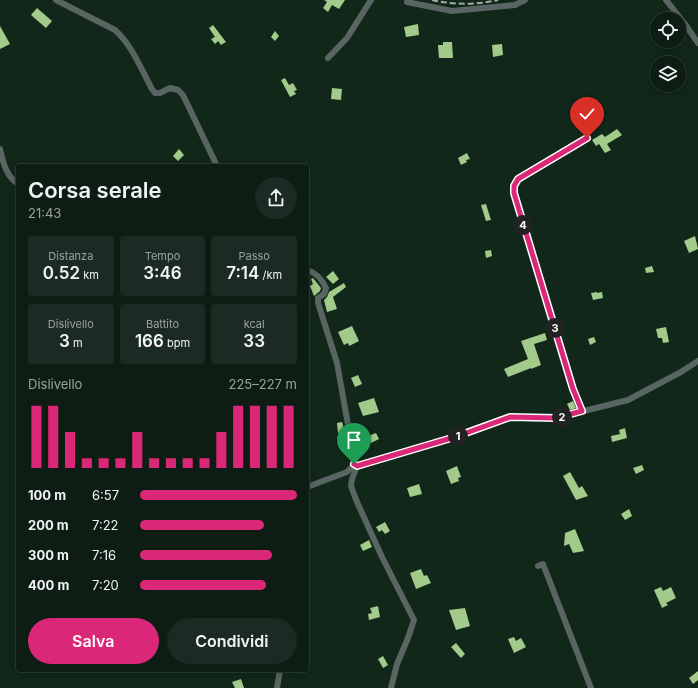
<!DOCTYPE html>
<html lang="it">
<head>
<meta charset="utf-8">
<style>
	body { margin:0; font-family:Inter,sans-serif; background:#1b2a22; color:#f1f3f6; height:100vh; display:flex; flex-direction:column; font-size:15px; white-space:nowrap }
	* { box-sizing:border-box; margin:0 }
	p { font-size:13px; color:#9aa2a0 }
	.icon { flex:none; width:22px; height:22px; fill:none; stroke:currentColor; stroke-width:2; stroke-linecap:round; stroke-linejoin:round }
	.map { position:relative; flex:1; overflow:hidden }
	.details { position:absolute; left:16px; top:164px; width:293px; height:508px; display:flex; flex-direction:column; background:#0d1d14; border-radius:4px; box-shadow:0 2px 10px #0003,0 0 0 1px #2d3b34 }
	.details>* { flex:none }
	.fabs { position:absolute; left:650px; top:12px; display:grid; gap:8px }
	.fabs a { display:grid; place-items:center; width:36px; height:36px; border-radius:50%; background:#0d1d14; box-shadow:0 2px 10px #0003,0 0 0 1px #2d3b34; font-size:20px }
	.pin { position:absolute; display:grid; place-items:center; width:34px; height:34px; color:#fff; margin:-41px -17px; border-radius:50% 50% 50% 0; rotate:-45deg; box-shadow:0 0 4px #0007 }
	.pin .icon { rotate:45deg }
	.km { position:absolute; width:20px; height:20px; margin:-10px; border-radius:50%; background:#222; color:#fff; font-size:11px; line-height:20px; text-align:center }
	.round { display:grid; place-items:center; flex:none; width:42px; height:42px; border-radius:21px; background:#1b2a22 }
	.summary { display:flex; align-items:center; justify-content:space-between; height:68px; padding:0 12px }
	h1 { font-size:22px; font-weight:600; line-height:30px }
	.figures { display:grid; grid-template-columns:repeat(3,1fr); gap:6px; height:68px; padding:4px 12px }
	.figures div { display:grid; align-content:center; border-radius:4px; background:#1b2a22; text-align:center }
	.figures b { font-size:17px; font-weight:600 }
	.figures small { font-size:11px; font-weight:400 }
	.figures p { font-size:11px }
	.chart { height:112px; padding:8px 12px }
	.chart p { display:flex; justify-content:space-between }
	.chart svg { width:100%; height:72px; margin-top:4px; stroke:#db2777; stroke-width:6 }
	.cta { display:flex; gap:8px; margin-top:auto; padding:8px 12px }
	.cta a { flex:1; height:46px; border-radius:24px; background:#db2777; color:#fff; font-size:16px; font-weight:600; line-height:46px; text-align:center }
	.cta a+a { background:#1b2a22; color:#f1f3f6 }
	ul { padding:0 12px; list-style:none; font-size:13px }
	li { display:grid; grid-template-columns:64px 48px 1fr; align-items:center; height:30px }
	li i { height:10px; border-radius:5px; background:#db2777 }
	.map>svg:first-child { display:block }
	.building { fill:#a2ca8a }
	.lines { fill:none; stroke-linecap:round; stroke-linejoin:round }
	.minor { stroke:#586562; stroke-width:6 }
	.rail { stroke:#a0afa5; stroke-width:2; stroke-dasharray:6 3; stroke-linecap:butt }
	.route-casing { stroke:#fff; stroke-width:8 }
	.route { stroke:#db2777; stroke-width:5 }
</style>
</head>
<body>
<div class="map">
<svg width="698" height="688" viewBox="0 0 698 688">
	<rect width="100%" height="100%" fill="#11271a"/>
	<g class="building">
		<polygon points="324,0 345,0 339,9 332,5 328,12 323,8 327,2"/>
		<polygon points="37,8 52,21 46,28 31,15"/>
		<polygon points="418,24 419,35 406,37 404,27"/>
		<polygon points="213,25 226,42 221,45 218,41 215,44 211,39 215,37 209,28"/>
		<polygon points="0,26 10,44 0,49"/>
		<polygon points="275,31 279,36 275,41 271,37"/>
		<polygon points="443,42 452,42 453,58 439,58 438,45 443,45"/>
		<polygon points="502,44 503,55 493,57 492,45"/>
		<polygon points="285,78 289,85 293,83 297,90 294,91 296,94 290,97 281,80"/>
		<polygon points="332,88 342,89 341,100 331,99"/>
		<polygon points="617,129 622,135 607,144 611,150 605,153 599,144 596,146 592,140 602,134 605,137"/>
		<polygon points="179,149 184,155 178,161 173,156"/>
		<polygon points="467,153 470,159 466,160 467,162 461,165 458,158"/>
		<polygon points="486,204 491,220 486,221 481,205"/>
		<polygon points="695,236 698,249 689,253 684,241"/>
		<polygon points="491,250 492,256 486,258 485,251"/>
		<polygon points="652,266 654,272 646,273 645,268"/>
		<polygon points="333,271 339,279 333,284 326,277"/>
		<polygon points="313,278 321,288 320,291 314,296 310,286 313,284 311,279"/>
		<polygon points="344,283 346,287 333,297 337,309 327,312 324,300 327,297 329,292"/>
		<polygon points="597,292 597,293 602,292 603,298 593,300 591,293"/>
		<polygon points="352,326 359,341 349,346 348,343 344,345 338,332"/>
		<polygon points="666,327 669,342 663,343 662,338 658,338 656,329"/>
		<polygon points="545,333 547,340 534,344 541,365 531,369 531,368 508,377 504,369 528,359 521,341"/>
		<polygon points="594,337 596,342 590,345 588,339"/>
		<polygon points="358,375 362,384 355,387 351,378"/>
		<polygon points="374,398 379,412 363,416 358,403"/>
		<polygon points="573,401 576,408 570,410 567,404"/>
		<polygon points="342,422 345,432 338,433 337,423"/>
		<polygon points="625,428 627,438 612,442 611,436 620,434 619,430"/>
		<polygon points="376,433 379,439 371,443 368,436"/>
		<polygon points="642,465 644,470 636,474 633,468"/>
		<polygon points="457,466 461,477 458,478 459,481 451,484 446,471"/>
		<polygon points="570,472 579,488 582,486 588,496 576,500 563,476"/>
		<polygon points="419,484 422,494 410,497 407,488"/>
		<polygon points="629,509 632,516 625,520 621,514"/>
		<polygon points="385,522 390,531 385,534 382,530 379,532 376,527"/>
		<polygon points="575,529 584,551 573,553 569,544 564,546 565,533"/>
		<polygon points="369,540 372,547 363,551 360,545"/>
		<polygon points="421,569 424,576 427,575 431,583 416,589 410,573"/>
		<polygon points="661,587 663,591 671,587 676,598 666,603 668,605 662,608 654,590"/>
		<polygon points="378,606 380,617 369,620 368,614 372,613 370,608"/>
		<polygon points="465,608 470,626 456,630 449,610"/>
		<polygon points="514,637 516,641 521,638 526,647 514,653 508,639"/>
		<polygon points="456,643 465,654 461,658 451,647"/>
		<polygon points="383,656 388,665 383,668 378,659"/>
		<polygon points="698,671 698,680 693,684 689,678"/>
		<polygon points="241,679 244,688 235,688 232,682"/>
	</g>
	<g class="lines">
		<g class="minor">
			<path d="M56,0L115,30C132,45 141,69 152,89L155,93H160L170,88L178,90L183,95L217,166"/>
			<polyline points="666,0 685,24 698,43"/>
			<polyline points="407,2 452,11 515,5 525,0"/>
			<polyline points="328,58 347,38 371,0"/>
			<path d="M0,149C3,162 6,176 18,184"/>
			<path d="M307,270C317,273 322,279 326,288L324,294L318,298V303L337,363L355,464L357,466L455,437L510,417L556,418L628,400L681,372L698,361"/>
			<polyline points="582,411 573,389 514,193 513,186 518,179 587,138"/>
			<polyline points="357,466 352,479 351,486 357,502 382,557 414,620 408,638 397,664 391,688"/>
			<polyline points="307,487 347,472 355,464"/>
			<polyline points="538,566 543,564 591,688"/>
			<polyline points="277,688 280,670"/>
		</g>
		<path class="rail" d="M432,0C454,5 476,5 498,0"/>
	</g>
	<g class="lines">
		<g class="route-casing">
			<polyline id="route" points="354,464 357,466 455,437 510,417 556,418 582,411 573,389 514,193 514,186 518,179 587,138"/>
		</g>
		<use href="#route" class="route"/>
	</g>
</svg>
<div class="fabs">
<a><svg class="icon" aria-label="locate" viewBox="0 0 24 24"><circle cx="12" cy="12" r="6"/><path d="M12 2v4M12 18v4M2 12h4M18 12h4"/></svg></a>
<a><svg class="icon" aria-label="layers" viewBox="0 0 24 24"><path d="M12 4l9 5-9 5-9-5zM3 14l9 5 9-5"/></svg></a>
</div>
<div class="pin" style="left:354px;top:464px;background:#1e9e55"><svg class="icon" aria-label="arrive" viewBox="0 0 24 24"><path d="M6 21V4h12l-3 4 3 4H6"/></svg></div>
<div class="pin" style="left:587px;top:138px;background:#d93025"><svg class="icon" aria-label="check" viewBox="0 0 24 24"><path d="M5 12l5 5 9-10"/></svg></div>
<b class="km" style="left:458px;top:436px">1</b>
<b class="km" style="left:562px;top:417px">2</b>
<b class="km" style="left:555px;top:328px">3</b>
<b class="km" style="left:523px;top:225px">4</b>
<section class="details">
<div class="summary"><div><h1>Corsa serale</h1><p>21:43</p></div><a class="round"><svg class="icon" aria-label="share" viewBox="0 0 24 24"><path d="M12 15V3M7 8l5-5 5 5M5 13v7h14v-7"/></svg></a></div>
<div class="figures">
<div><p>Distanza</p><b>0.52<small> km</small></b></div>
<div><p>Tempo</p><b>3:46</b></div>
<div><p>Passo</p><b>7:14<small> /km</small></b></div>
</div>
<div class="figures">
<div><p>Dislivello</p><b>3<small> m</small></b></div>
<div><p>Battito</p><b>166<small> bpm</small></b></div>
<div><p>kcal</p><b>33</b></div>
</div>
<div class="chart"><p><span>Dislivello</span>225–227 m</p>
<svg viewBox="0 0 160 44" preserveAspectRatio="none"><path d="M5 44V6M15 44V6M25 44V22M35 44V38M45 44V38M55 44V38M65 44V22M75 44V38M85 44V38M95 44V38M105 44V38M115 44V22M125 44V6M135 44V6M145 44V6M155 44V6"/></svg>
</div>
<ul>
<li><b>100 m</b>6:57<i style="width:100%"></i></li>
<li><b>200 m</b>7:22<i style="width:79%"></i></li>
<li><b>300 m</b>7:16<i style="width:84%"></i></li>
<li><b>400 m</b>7:20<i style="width:80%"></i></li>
</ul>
<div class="cta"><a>Salva</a><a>Condividi</a></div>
</section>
</div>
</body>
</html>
